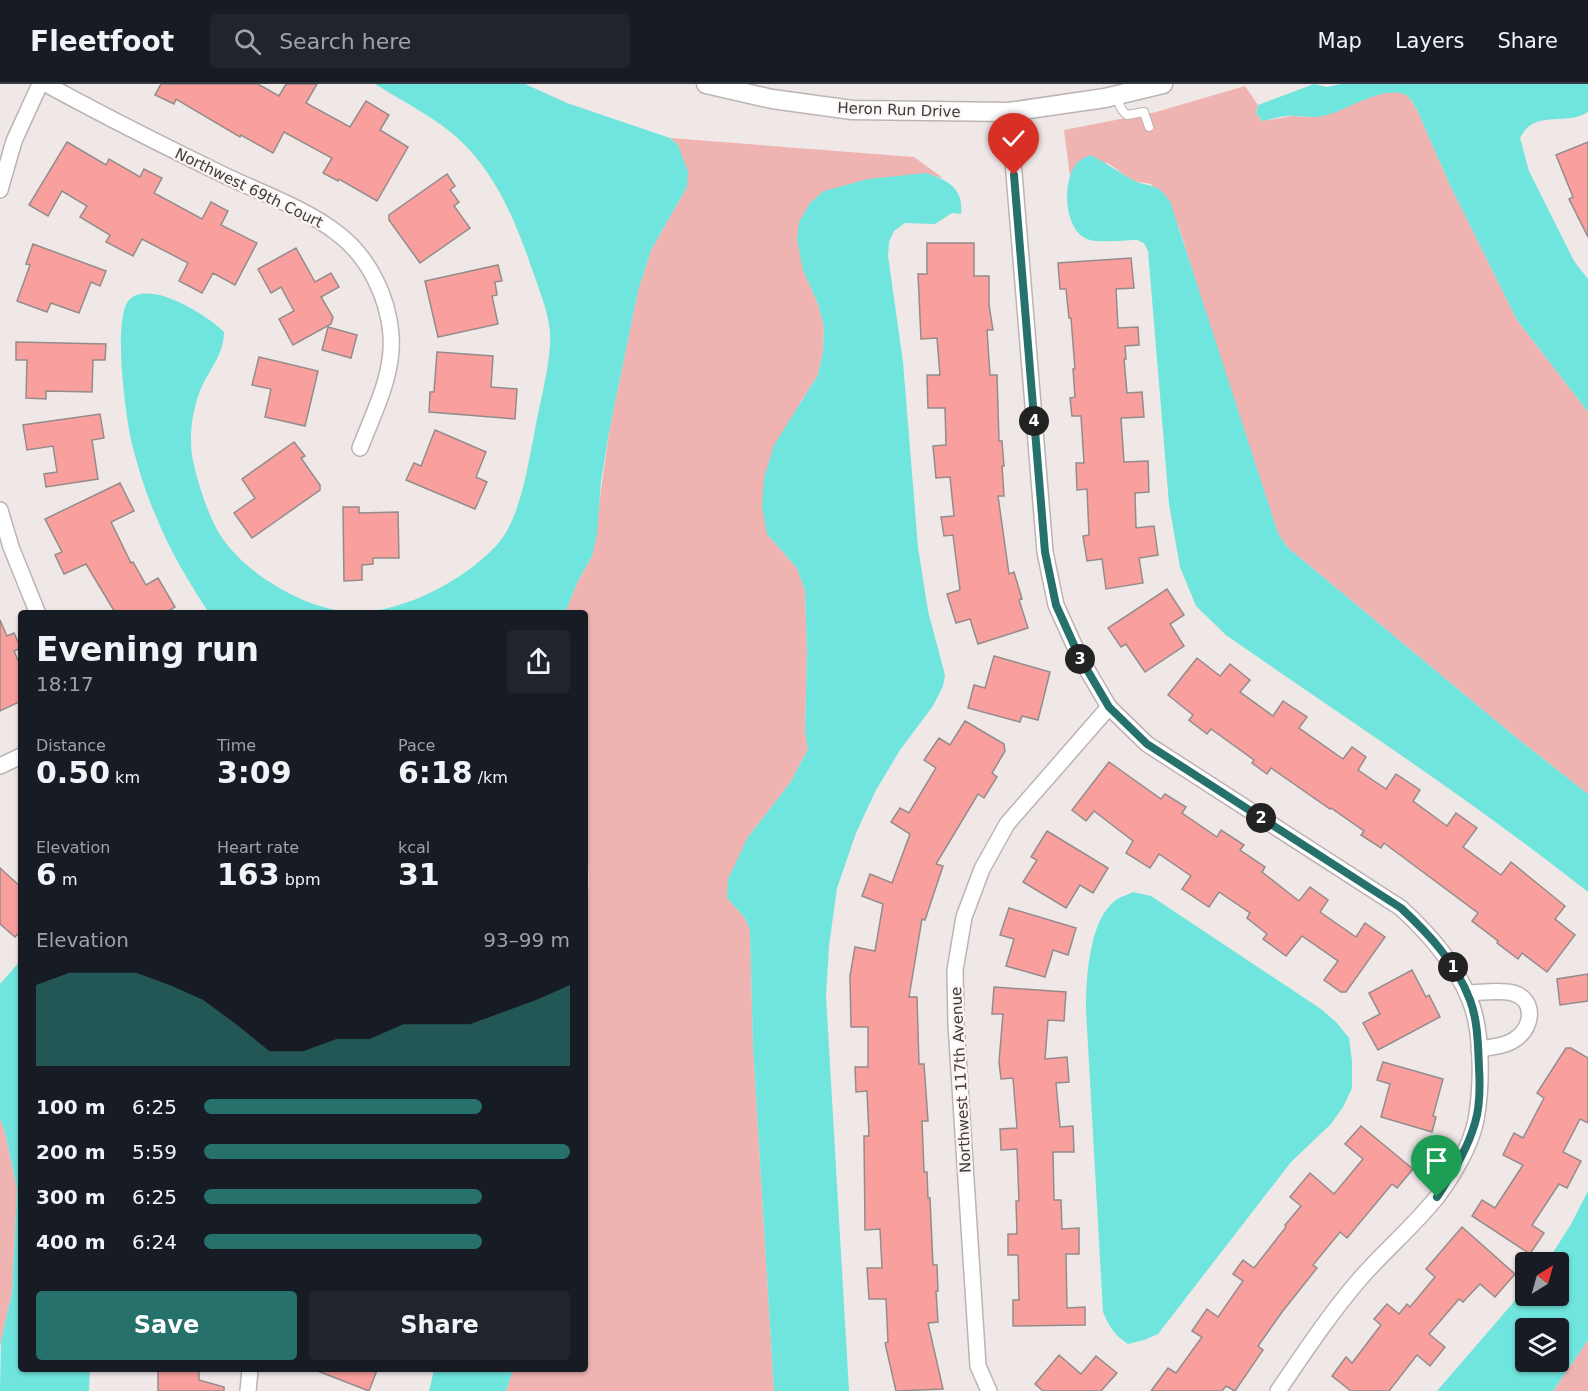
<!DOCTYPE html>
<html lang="en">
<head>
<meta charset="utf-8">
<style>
	body { margin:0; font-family:"DejaVu Sans",sans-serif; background:#20242c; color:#f1f3f6; height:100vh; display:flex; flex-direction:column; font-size:22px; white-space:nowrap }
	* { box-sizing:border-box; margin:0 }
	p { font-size:20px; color:#9ea1a6 }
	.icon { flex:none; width:33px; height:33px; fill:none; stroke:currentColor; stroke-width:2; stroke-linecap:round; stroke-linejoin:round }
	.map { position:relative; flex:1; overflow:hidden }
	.side { position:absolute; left:18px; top:526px; width:570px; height:762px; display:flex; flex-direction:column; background:#171b24; border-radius:6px; box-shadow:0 2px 4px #0004 }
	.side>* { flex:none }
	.needle { width:39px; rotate:37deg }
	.tools { position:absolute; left:1515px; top:1168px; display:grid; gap:12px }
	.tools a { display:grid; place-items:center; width:54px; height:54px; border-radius:6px; background:#171b24; box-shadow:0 2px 4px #0004; font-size:30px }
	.pin { position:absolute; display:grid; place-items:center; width:51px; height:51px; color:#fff; margin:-62px -26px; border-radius:50% 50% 50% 0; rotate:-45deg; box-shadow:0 0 6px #0007 }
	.pin .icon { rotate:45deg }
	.km { position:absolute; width:30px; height:30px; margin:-15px; border-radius:50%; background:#222; color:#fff; font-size:16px; line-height:30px; text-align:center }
	.round { display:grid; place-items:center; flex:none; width:63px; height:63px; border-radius:6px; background:#20242c }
	.headline { display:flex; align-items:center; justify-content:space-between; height:102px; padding:0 18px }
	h1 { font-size:33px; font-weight:700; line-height:45px }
	.figures { display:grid; grid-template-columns:repeat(3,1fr); gap:9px; height:102px; padding:6px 18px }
	.figures div { display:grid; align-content:center }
	.figures b { font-size:30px; font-weight:700 }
	.figures small { font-size:16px; font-weight:400 }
	.figures p { font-size:16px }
	.chart { height:168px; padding:12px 18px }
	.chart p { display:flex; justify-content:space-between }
	.chart svg { width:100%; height:108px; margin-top:6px; fill:#27716c; opacity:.7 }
	.button { display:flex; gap:12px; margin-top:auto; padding:12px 18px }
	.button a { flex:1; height:69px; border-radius:6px; background:#27716c; color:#fff; font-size:24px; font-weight:700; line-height:69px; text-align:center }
	.button a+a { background:#20242c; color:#f1f3f6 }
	ul { padding:0 18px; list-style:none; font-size:20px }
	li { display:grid; grid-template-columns:96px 72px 1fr; align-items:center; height:45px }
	li i { height:15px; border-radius:8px; background:#27716c }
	header { display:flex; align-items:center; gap:36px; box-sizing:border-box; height:84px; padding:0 30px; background:#171b24; border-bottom:2px solid #363941 }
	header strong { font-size:28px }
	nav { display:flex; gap:33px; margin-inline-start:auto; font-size:21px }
	.search { width:420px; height:54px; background:#20242c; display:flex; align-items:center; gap:15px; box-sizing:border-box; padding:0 21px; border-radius:6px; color:#9ea1a6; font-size:22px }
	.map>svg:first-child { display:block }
	.green { fill:#efb3b1 }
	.water { fill:#70e5dd; fill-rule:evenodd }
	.building { fill:#f9a09e; stroke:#948c8b; stroke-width:1.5 }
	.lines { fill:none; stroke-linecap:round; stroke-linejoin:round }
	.service-casing { stroke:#bcb4b4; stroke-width:10 }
	.minor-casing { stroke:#bcb4b4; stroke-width:18 }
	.tertiary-casing { stroke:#bcb4b4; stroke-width:21 }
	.service { stroke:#fff; stroke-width:8 }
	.minor { stroke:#fff; stroke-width:15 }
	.tertiary { stroke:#fff; stroke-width:18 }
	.route-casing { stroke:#fff; stroke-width:12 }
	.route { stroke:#27716c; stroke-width:8 }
	.labels { text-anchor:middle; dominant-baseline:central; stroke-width:4.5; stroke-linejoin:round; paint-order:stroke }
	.street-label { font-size:15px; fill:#3e3b3b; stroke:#fdf4f4 }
</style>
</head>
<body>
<header>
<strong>Fleetfoot</strong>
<div class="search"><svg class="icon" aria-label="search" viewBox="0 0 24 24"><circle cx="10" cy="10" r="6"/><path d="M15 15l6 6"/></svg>Search here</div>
<nav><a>Map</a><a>Layers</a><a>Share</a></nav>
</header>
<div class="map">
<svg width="1588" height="1307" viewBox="0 0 1588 1307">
	<rect width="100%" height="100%" fill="#f0e7e7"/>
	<g class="green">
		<polygon points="1245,2 1258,21 1256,29 1262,37 1292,32 1308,33 1338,27 1373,10 1395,8 1403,9 1409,13 1417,26 1450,101 1517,236 1588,328 1588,710 1518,655 1287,463 1278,449 1221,279 1179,143 1151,100 1133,97 1108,79 1078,78 1070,92 1064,46 1156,28"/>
		<path d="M670,54L914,73L944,95L926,89L803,186L818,220L824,243L823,268L818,291L800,319L767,450L797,484L805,507L807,568L805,649L808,665L790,699L748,753L727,814L745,834L750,846L753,962L774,1307H506L513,1286H585V829C590,804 590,783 585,758V530L565,529L577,499L592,472L609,348L638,207L651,166L687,103L678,61Z"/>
		<polygon points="0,1034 5,1048 17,1105 12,1209 0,1262"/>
		<polygon points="1588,1256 1588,1307 1553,1307"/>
	</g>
	<g class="water">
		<path d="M375,0H525L567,19L670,54L678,61L688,88L687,103L651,166L638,207L609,348L601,398L597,451L592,472L577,499L565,529H209C188,497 169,465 155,430C145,407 137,380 131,356C126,332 111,229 131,214C138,209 145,209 153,210C174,212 209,233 224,248C224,269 211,284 202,302C193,322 189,349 192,371C195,391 209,435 221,452C245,490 307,526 352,528C401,530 463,497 496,462C520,436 527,385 534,351C539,321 548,291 550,261C552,236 541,211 533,188C515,135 493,81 448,46C426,29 399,15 375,0Z"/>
		<path d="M1314,0L1327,3L1341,0H1588V28C1564,43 1535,24 1520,54L1529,87L1574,177L1588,195V328L1517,236L1450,101L1417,26C1414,21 1411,14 1406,11C1383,0 1345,28 1323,32C1313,34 1304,32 1295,32C1284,31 1273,35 1262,37L1256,29L1258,21Z"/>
		<path d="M1090,71C1105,78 1117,87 1131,95C1149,105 1155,96 1170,117L1278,449L1287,463L1518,655L1588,710V808C1472,716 1348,636 1226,551L1196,522L1180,483L1169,420L1148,167L1144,159L1137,156C1124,156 1102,159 1090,156C1063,149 1061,95 1078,78C1081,75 1086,73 1090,71Z"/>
		<path d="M926,89C947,96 964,104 961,130L952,129L935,140L905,139L894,147L889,158L888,172L903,278L918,463L928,527L945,591L943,602L933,622L900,666L875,708L856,749L837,804L829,862L826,912L849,1307H774L753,962L750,846L745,834L727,814L728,795L748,753L790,699L808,665L805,649L807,568L805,507L797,484L767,450L762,423L764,394L774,361L818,291L823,268L824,243L818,220L803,186L797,155L799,138L810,119L824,107L868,95Z"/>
		<path d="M1133,808L1151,812L1321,925L1336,938L1349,954L1352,977V1004L1343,1023L1331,1040L1291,1078L1158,1250L1144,1256L1128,1260C1114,1251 1109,1242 1103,1228L1086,926C1086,895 1089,835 1116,816C1121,812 1128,811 1133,808Z"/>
		<polygon points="21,876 21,1286 90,1286 89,1307 0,1307 1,1257 12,1209 17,1105 5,1048 0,1034 0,900"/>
		<path d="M1588,1107V1256L1553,1307H1437L1525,1205L1526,1212H1558V1179H1546L1570,1142ZM1526,1245H1558V1278H1526Z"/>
		<polygon points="434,1286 513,1286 506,1307 429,1307"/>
	</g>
	<g class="building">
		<polygon points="161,0 258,0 279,12 286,0 317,0 306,19 350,43 366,17 389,31 380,46 408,63 377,117 339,95 338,97 323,89 332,74 284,48 273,69 241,51 240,53 176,15 174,20 155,11"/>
		<polygon points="67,58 106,81 109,75 140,93 144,85 162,94 154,109 202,135 211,118 228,127 221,141 257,159 235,201 213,189 202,209 179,197 188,179 142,155 133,172 106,158 110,151 80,133 87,122 62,107 48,132 29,121"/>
		<polygon points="1588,58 1588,153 1569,115 1573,113 1556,71"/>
		<polygon points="447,90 455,102 450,106 459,118 454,122 470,144 420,179 389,136 389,131"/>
		<polygon points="927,159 974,159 974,192 989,192 989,221 993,246 987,246 990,291 997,291 999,357 1002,357 1004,382 1002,382 1004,412 998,412 1009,490 1014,488 1022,515 1019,516 1028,544 978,560 970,535 956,539 947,510 960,506 953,451 944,452 941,433 954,432 950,393 936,394 933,362 946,361 945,324 928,324 927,291 940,291 937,254 921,255 918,190 927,190"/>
		<polygon points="33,160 106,187 100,202 91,198 79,229 51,219 47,228 17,217 30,181 26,180"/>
		<polygon points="296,164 315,198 331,189 339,203 321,213 333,233 331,240 293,261 279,235 294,227 281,203 271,209 258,185"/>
		<polygon points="1131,174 1134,204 1116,205 1118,244 1138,243 1139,261 1125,262 1126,275 1124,275 1127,309 1142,308 1144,333 1121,334 1124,378 1148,377 1149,408 1135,409 1136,444 1154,442 1158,471 1139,474 1143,499 1106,505 1102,475 1087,477 1083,452 1089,451 1087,405 1077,406 1076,379 1084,379 1081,332 1072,332 1070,314 1075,313 1073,285 1075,285 1071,234 1069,234 1066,205 1060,205 1058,179"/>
		<polygon points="498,181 502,197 495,198 497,211 492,212 498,240 438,253 425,197"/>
		<polygon points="328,243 357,251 351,274 322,266"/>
		<polygon points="16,258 106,260 105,276 93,276 92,308 46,307 46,315 26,314 27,276 16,276"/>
		<polygon points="437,268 493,272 491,303 517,305 515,335 429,328 430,308 434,308"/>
		<polygon points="259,273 318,287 305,342 265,333 271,305 252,301"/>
		<polygon points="100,330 104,354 92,356 98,395 46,403 44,390 57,388 53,362 27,366 23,341"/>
		<polygon points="435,346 486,368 476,393 487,398 475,425 406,396 414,379 421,382"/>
		<polygon points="294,358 305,372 301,374 320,401 320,406 252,454 234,429 255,414 242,395"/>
		<polygon points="120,399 134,427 111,438 131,479 133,478 146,501 158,494 175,523 163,530 116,530 86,480 64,490 55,471 62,468 45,435"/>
		<polygon points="343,423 359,423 359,429 398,428 399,474 373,474 373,480 362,481 362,496 344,497"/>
		<polygon points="1167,505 1184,531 1170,540 1184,562 1145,588 1126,560 1121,563 1108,544"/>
		<polygon points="0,536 7,552 14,549 21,564 14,567 21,583 21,617 0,627"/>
		<polygon points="994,572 1050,588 1038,636 1022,632 1020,638 968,624 974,601 985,604"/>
		<polygon points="1197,574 1220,592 1230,580 1250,596 1240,608 1273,632 1283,617 1307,633 1299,644 1343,675 1352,663 1366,673 1358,686 1386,705 1396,690 1420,706 1413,717 1447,742 1456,729 1477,744 1463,763 1501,791 1511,778 1565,822 1555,835 1575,851 1547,888 1522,869 1518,875 1497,859 1498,857 1472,837 1478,829 1384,759 1381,764 1361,751 1364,747 1331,724 1330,725 1271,684 1267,690 1252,679 1254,676 1211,645 1207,650 1189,636 1193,631 1168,611"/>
		<polygon points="965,637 1004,660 1005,667 992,689 997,693 984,714 978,710 936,780 943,782 925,836 922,835 909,913 917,913 919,980 924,980 928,1037 922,1037 924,1088 927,1088 928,1114 930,1114 933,1181 937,1181 938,1207 936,1207 938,1238 928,1239 943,1305 896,1307 885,1259 888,1258 886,1215 869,1215 867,1184 882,1184 880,1145 865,1146 864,1052 869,1052 867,1007 856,1008 855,983 868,983 868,943 851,943 850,892 855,863 875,867 883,820 862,812 870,790 892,799 910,750 891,738 900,724 909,729 936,684 924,676 939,654 950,661"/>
		<polygon points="1109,678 1161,715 1165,710 1186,723 1182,729 1217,753 1221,746 1244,761 1240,766 1265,783 1262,788 1299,817 1310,803 1328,816 1320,828 1356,853 1365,839 1385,853 1346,908 1341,908 1324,896 1338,877 1302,852 1286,872 1263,855 1267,850 1247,834 1250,829 1219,808 1209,823 1182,805 1191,792 1159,770 1150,784 1126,769 1133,757 1094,727 1086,737 1072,726"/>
		<polygon points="1047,747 1108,784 1093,809 1080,801 1066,824 1023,798 1037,776 1031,773"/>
		<polygon points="0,784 21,803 21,847 15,853 0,840"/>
		<polygon points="1009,824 1076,844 1068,871 1053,866 1045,893 1006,882 1014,855 1000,851"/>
		<polygon points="1412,886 1426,913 1429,911 1440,933 1378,966 1363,939 1380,930 1369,909"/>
		<polygon points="1588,890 1588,917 1560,921 1557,895"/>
		<polygon points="994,903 1066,908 1064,937 1048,936 1045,975 1067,973 1069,998 1056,999 1060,1043 1073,1042 1074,1068 1053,1068 1054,1116 1061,1116 1062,1145 1079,1144 1079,1170 1066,1170 1067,1224 1085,1223 1085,1241 1013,1242 1013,1216 1019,1216 1018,1171 1008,1171 1008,1150 1017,1150 1016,1117 1019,1117 1017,1065 1001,1066 1000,1045 1017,1044 1013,994 1001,995 999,978 1003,930 992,930"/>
		<polygon points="1566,964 1571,964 1588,974 1588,1039 1580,1035 1563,1068 1581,1077 1567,1104 1559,1100 1532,1141 1544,1149 1530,1170 1472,1132 1482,1116 1495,1124 1523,1081 1503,1071 1514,1049 1523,1054 1544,1014 1537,1009"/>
		<polygon points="1383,978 1443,995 1433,1032 1436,1033 1432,1048 1381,1033 1390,1000 1377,996"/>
		<polygon points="1361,1042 1413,1085 1397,1104 1392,1100 1347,1154 1340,1148 1313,1181 1317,1184 1282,1228 1258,1262 1263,1266 1235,1307 1226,1302 1222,1307 1151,1307 1168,1284 1176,1289 1202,1253 1192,1247 1207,1225 1218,1233 1243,1197 1233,1190 1243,1176 1254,1184 1286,1143 1285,1141 1301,1122 1290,1113 1310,1089 1334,1110 1363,1075 1345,1060"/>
		<polygon points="1462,1143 1515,1190 1495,1213 1480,1200 1463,1218 1459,1215 1429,1250 1445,1263 1430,1282 1417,1271 1389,1307 1351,1307 1332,1292 1346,1273 1352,1279 1381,1241 1374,1235 1387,1220 1399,1230 1407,1220 1410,1223 1435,1193 1426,1185"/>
		<polygon points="1059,1271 1081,1290 1096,1272 1117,1289 1101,1307 1043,1307 1035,1300"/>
		<polygon points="158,1286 199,1286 199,1296 224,1303 224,1307 158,1307"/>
		<polygon points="315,1286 377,1286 369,1307"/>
	</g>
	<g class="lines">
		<g class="service-casing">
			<polyline id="service" points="1116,13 1122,26 1127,31 1144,28 1149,43"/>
		</g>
		<g class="minor-casing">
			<g id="minor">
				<path d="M46,0C106,33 166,63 228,93C262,109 308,126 337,149C368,172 388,212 391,251C394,290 374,328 360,364"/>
				<path d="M1009,28L1045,468L1056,521L1079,572L1109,623L1147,660L1401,824C1429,850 1454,878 1469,914C1483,946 1482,1002 1476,1036C1471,1062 1452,1093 1437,1113C1413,1143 1383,1168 1359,1196C1329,1231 1304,1269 1278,1307"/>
				<polyline points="0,106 14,57 40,0"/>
				<polyline points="0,426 11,463 38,530"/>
				<polyline points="0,682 21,672"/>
				<path d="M1467,909C1481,909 1499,905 1513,909C1535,915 1533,941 1518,953C1508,962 1492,963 1479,965"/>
				<polyline points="248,1307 250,1286"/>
				<polyline points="989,1307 978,1282 956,940 955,886 964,833 982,785 1007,740 1109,623"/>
			</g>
		</g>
		<g class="tertiary-casing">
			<polyline id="tertiary" points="706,0 772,15 852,26 1009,28 1105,14 1163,0"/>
		</g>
		<use href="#service" class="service"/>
		<use href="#minor" class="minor"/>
		<use href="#tertiary" class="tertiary"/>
	</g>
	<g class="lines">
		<g class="route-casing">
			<path id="route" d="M1014,91L1045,468L1056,521L1079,572L1109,623L1147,660L1401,824C1429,850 1456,879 1470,916C1478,937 1478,962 1479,984C1480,1001 1480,1023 1475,1039C1467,1067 1452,1089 1437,1113"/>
		</g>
		<use href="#route" class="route"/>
	</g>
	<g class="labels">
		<g class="street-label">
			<text transform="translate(899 26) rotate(2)">Heron Run Drive</text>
			<text transform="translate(249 104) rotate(26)">Northwest 69th Court</text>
			<text transform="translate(961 996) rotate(-93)">Northwest 117th Avenue</text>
		</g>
	</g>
</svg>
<div class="tools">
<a><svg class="needle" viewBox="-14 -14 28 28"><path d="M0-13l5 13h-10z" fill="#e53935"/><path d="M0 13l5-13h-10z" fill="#9ea1a6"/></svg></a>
<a><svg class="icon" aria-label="layers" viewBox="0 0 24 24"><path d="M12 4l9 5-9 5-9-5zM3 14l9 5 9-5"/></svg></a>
</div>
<div class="pin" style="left:1437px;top:1113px;background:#1e9e55"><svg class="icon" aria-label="arrive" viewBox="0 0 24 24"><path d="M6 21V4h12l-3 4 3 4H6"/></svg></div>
<div class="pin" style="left:1014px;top:91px;background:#d93025"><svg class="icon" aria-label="check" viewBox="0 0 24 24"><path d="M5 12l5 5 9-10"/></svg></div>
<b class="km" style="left:1453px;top:883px">1</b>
<b class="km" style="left:1261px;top:734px">2</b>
<b class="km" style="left:1080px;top:575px">3</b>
<b class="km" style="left:1034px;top:337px">4</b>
<section class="side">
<div class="headline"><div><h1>Evening run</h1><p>18:17</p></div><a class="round"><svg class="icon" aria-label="share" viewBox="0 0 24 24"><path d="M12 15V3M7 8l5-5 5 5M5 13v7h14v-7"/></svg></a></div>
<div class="figures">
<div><p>Distance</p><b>0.50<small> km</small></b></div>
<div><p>Time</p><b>3:09</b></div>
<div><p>Pace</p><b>6:18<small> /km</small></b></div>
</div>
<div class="figures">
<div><p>Elevation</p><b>6<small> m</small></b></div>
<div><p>Heart rate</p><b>163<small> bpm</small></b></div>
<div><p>kcal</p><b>31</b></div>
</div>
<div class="chart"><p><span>Elevation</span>93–99 m</p>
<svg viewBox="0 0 160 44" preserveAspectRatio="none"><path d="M0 44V11L10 6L20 6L30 6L40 11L50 17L60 27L70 38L80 38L90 33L100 33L110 27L120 27L130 27L140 22L150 17L160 11V44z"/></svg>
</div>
<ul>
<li><b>100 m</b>6:25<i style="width:76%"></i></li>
<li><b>200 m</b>5:59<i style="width:100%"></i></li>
<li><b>300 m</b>6:25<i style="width:76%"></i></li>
<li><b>400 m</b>6:24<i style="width:76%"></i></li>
</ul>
<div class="button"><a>Save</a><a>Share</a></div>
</section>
</div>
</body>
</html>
